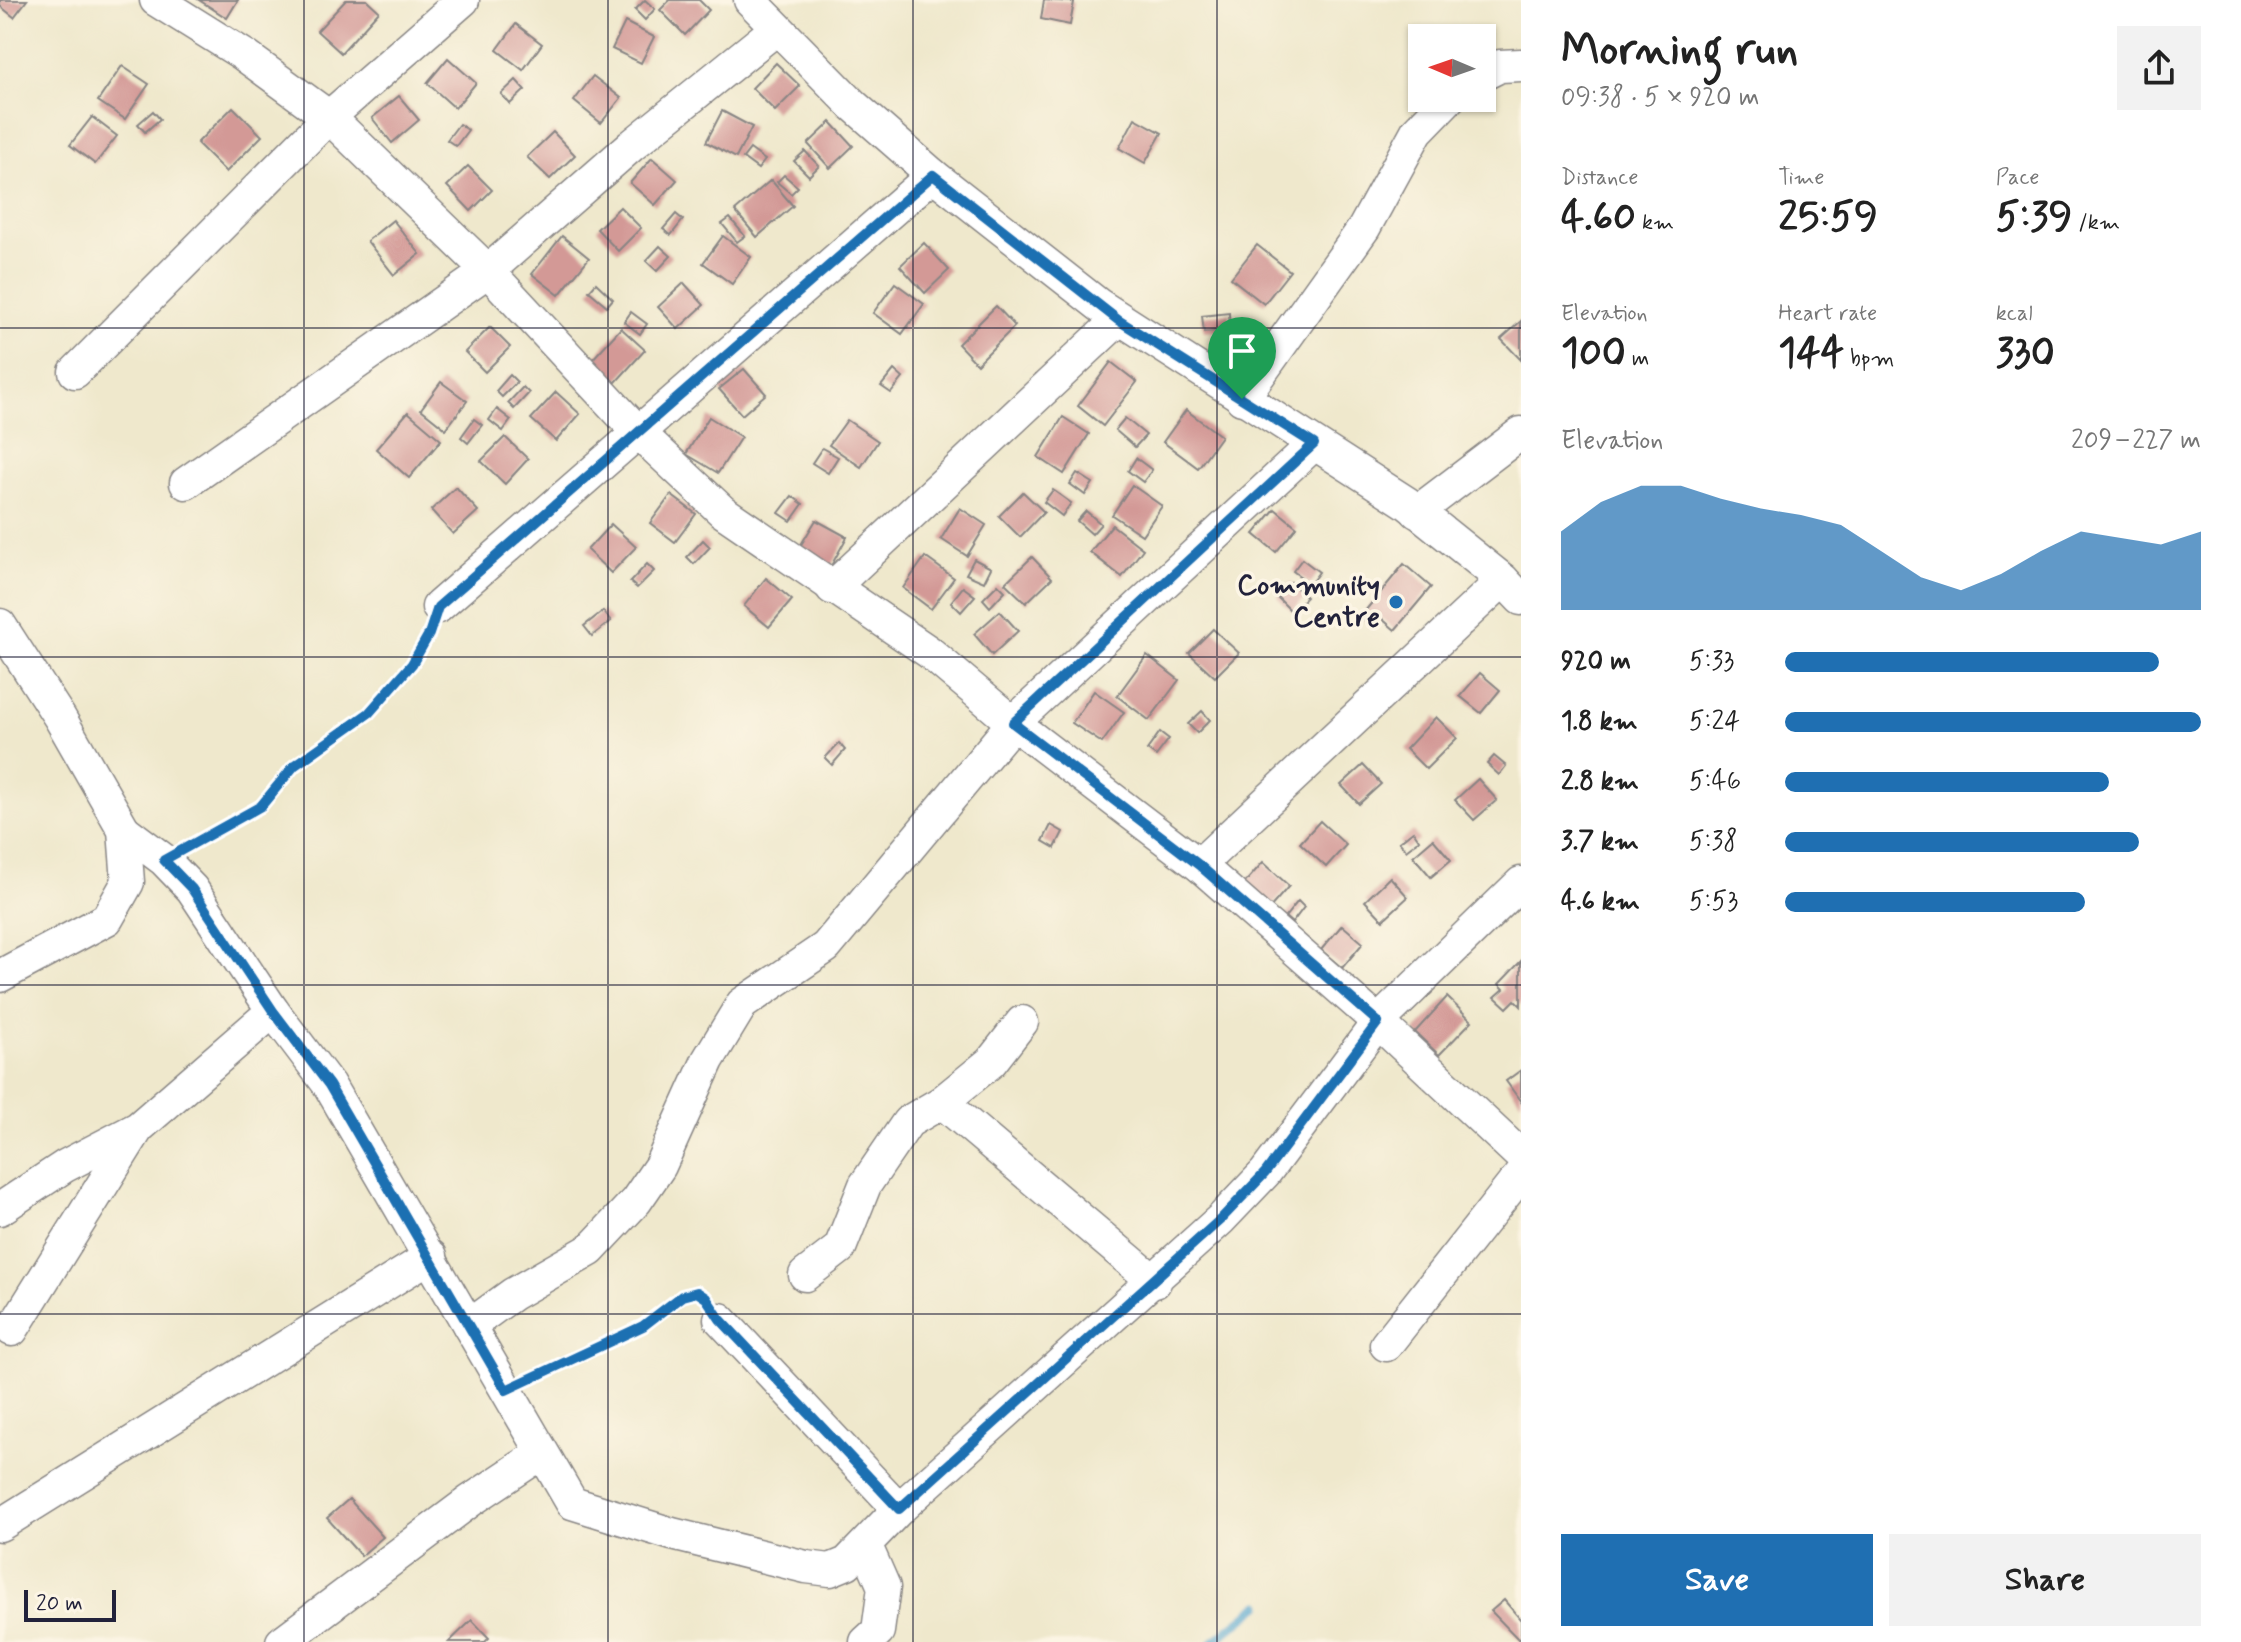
<!DOCTYPE html>
<html lang="en">
<head>
<meta charset="utf-8">
<style>
	body { margin:0; font-family:Mynerve,sans-serif; background:#f2f2f2; color:#222; height:100vh; display:flex; flex-direction:column; font-size:30px; white-space:nowrap }
	* { box-sizing:border-box; margin:0 }
	p { font-size:26px; color:#767676 }
	.icon { flex:none; width:44px; height:44px; fill:none; stroke:currentColor; stroke-width:2; stroke-linecap:round; stroke-linejoin:round }
	.map { position:relative; flex:1; overflow:hidden }
	.sheet { display:flex; flex-direction:column; background:#fff; width:720px }
	.sheet>* { flex:none }
	.needle { width:52px; rotate:272deg }
	.fabs { position:absolute; left:1408px; top:24px; display:grid; gap:16px }
	.fabs a { display:grid; place-items:center; width:88px; height:88px; border-radius:0px; background:#fff; box-shadow:0 2px 6px #0004; font-size:40px }
	.scale { position:absolute; left:24px; bottom:20px; width:92px; box-sizing:border-box; padding-left:8px; border:4px solid #22223b; border-top:0; font-size:22px; line-height:28px; white-space:nowrap; color:#22223b; -webkit-text-stroke:6px #fcf5e5; paint-order:stroke }
	.pin { position:absolute; display:grid; place-items:center; width:68px; height:68px; color:#fff; margin:-82px -34px; border-radius:50% 50% 50% 0; rotate:-45deg; box-shadow:0 0 8px #0007 }
	.pin .icon { rotate:45deg }
	.round { display:grid; place-items:center; flex:none; width:84px; height:84px; border-radius:0px; background:#f2f2f2 }
	.headline { display:flex; align-items:center; justify-content:space-between; height:136px; padding:0 40px }
	h1 { font-size:44px; font-weight:800; line-height:60px }
	.figures { display:grid; grid-template-columns:repeat(3,1fr); gap:12px; height:136px; padding:8px 40px }
	.figures div { display:grid; align-content:center }
	.figures b { font-size:40px; font-weight:800 }
	.figures small { font-size:22px; font-weight:400 }
	.figures p { font-size:22px }
	.chart { height:224px; padding:16px 40px }
	.chart p { display:flex; justify-content:space-between }
	.chart svg { width:100%; height:144px; margin-top:8px; fill:#1f6fb2; opacity:.7 }
	.primary-button { display:flex; gap:16px; margin-top:auto; padding:16px 40px }
	.primary-button a { flex:1; height:92px; border-radius:0px; background:#1f6fb2; color:#fff; font-size:32px; font-weight:800; line-height:92px; text-align:center }
	.primary-button a+a { background:#f2f2f2; color:#222 }
	ul { padding:0 40px; list-style:none; font-size:26px }
	li { display:grid; grid-template-columns:128px 96px 1fr; align-items:center; height:60px }
	li i { height:20px; border-radius:10px; background:#1f6fb2 }
	main { display:flex; flex:1; min-height:0 }
	.map>svg:first-child { display:block }
	.lines { fill:none; stroke-linecap:round; stroke-linejoin:round }
	.stream { stroke:#54a6cf; stroke-width:9 }
	.building { fill:#d39996 }
	.minor-casing { stroke:#888584; stroke-width:35 }
	.path { stroke:#888584; stroke-width:5; stroke-dasharray:2 6; stroke-linecap:butt }
	.minor { stroke:#fff; stroke-width:32 }
	.route-casing { stroke:#fff; stroke-width:16 }
	.route { stroke:#1f6fb2; stroke-width:10 }
	.grid { fill:none; stroke:#22223b; stroke-width:2; stroke-opacity:0.55 }
	.poi-dot { fill:#1f6fb2; stroke:#fcf5e5; stroke-width:3 }
	.labels { text-anchor:middle; dominant-baseline:central; stroke-width:7; stroke-linejoin:round; paint-order:stroke }
	.poi-label { font-size:28px; font-weight:bold; fill:#22223b; stroke:#fcf5e5; text-anchor:end }
</style>
</head>
<body>
<main>
<div class="map">
<svg width="1521" height="1642" viewBox="0 0 1521 1642">
	<rect width="100%" height="100%" fill="#fcf5e5"/>
	<filter id="ink" filterUnits="userSpaceOnUse"><feTurbulence type="fractalNoise" baseFrequency=".0125" numOctaves="2"/><feDisplacementMap in="SourceGraphic" scale="16" xChannelSelector="R" yChannelSelector="G"/><feConvolveMatrix kernelMatrix="1 2 1 2 8 2 1 2 1" color-interpolation-filters="sRGB"/></filter>
	<filter id="wash" filterUnits="userSpaceOnUse"><feTurbulence type="fractalNoise" baseFrequency=".006" numOctaves="4" result="noise"/><feDisplacementMap in="SourceGraphic" scale="32" xChannelSelector="R" yChannelSelector="G"/><feGaussianBlur stdDeviation="1.8" result="paint"/><feColorMatrix in="noise" values="0 0 0 0 0 0 0 0 0 0 0 0 0 0 0 0 0 1.4 0 .05"/><feComposite in="paint" operator="in"/></filter>
	<g filter="url(#wash)">
		<rect width="100%" height="100%" fill="#efe8cc"/>
		<g class="lines">
			<polyline class="stream" points="1213,1642 1260,1605"/>
		</g>
		<g id="blocks">
			<g class="building">
				<polygon points="0,0 27,0 14,17 0,6"/>
				<polygon points="199,0 238,0 227,18"/>
				<polygon points="346,0 367,0 379,11 341,53 317,31"/>
				<polygon points="645,0 655,9 645,20 635,10"/>
				<polygon points="670,0 699,0 709,10 685,35 660,10"/>
				<polygon points="1044,0 1074,2 1070,25 1041,19"/>
				<polygon points="625,22 654,37 641,63 612,49"/>
				<polygon points="516,24 542,44 523,70 497,50"/>
				<polygon points="448,58 476,83 455,108 427,83"/>
				<polygon points="776,63 800,86 775,111 752,88"/>
				<polygon points="122,66 149,84 125,119 98,101"/>
				<polygon points="593,76 621,98 601,123 574,101"/>
				<polygon points="516,80 525,90 510,104 501,94"/>
				<polygon points="399,96 419,120 392,143 372,118"/>
				<polygon points="233,107 262,136 226,172 197,143"/>
				<polygon points="153,111 160,119 145,132 138,124"/>
				<polygon points="722,111 752,127 736,158 706,142"/>
				<polygon points="92,117 117,136 95,164 70,145"/>
				<polygon points="1135,118 1162,133 1145,163 1119,148"/>
				<polygon points="831,122 853,146 830,168 808,144"/>
				<polygon points="459,124 468,130 456,146 447,140"/>
				<polygon points="553,132 575,155 550,179 527,157"/>
				<polygon points="750,149 765,160 758,169 743,158"/>
				<polygon points="805,151 819,166 809,176 794,161"/>
				<polygon points="652,158 677,180 655,205 630,183"/>
				<polygon points="468,166 492,190 471,211 447,186"/>
				<polygon points="784,175 798,187 791,194 777,182"/>
				<polygon points="771,180 793,206 757,237 735,211"/>
				<polygon points="620,207 641,228 618,251 597,229"/>
				<polygon points="676,214 683,220 671,235 663,229"/>
				<polygon points="730,218 745,236 737,242 722,224"/>
				<polygon points="393,220 420,254 394,275 367,241"/>
				<polygon points="562,236 589,258 559,295 532,274"/>
				<polygon points="723,236 751,257 732,284 703,263"/>
				<polygon points="924,243 949,270 925,293 900,266"/>
				<polygon points="1257,245 1290,271 1264,304 1231,278"/>
				<polygon points="660,246 671,256 657,271 646,261"/>
				<polygon points="596,283 613,299 607,306 589,291"/>
				<polygon points="684,283 704,305 678,329 658,307"/>
				<polygon points="895,283 924,304 902,334 873,313"/>
				<polygon points="996,306 1015,326 977,364 958,344"/>
				<polygon points="631,312 647,324 640,334 624,322"/>
				<polygon points="1229,313 1230,330 1204,332 1202,316"/>
				<polygon points="1521,321 1521,360 1501,339"/>
				<polygon points="490,327 510,347 485,372 465,352"/>
				<polygon points="621,328 645,350 615,383 591,361"/>
				<polygon points="1111,362 1137,382 1103,426 1078,406"/>
				<polygon points="744,369 766,394 742,415 719,389"/>
				<polygon points="894,370 903,378 891,393 881,386"/>
				<polygon points="510,375 517,382 502,397 496,391"/>
				<polygon points="441,382 467,401 446,429 421,409"/>
				<polygon points="523,387 529,393 514,409 508,403"/>
				<polygon points="556,392 580,414 556,441 531,419"/>
				<polygon points="497,409 511,420 503,431 489,420"/>
				<polygon points="1186,410 1221,436 1198,468 1163,442"/>
				<polygon points="408,412 441,440 409,478 376,449"/>
				<polygon points="709,417 741,437 718,473 686,454"/>
				<polygon points="1063,417 1089,434 1064,474 1038,457"/>
				<polygon points="1125,418 1146,435 1135,447 1115,430"/>
				<polygon points="474,419 482,425 468,443 461,437"/>
				<polygon points="847,420 878,441 861,467 829,445"/>
				<polygon points="505,437 528,459 505,484 481,461"/>
				<polygon points="822,448 838,457 828,473 812,463"/>
				<polygon points="1136,458 1152,470 1143,482 1128,471"/>
				<polygon points="1077,473 1093,483 1085,495 1070,484"/>
				<polygon points="1132,485 1162,506 1142,535 1112,515"/>
				<polygon points="456,487 478,511 453,534 431,510"/>
				<polygon points="1053,490 1071,503 1062,516 1044,502"/>
				<polygon points="1023,492 1044,512 1020,537 999,516"/>
				<polygon points="671,495 696,514 675,542 650,523"/>
				<polygon points="792,496 803,504 791,521 779,513"/>
				<polygon points="960,508 986,525 967,556 941,539"/>
				<polygon points="1275,509 1297,527 1276,552 1254,534"/>
				<polygon points="1086,511 1101,524 1092,534 1077,521"/>
				<polygon points="816,520 847,537 831,566 799,548"/>
				<polygon points="611,524 636,547 611,573 587,550"/>
				<polygon points="1112,525 1143,549 1122,577 1090,552"/>
				<polygon points="703,540 710,547 694,564 687,557"/>
				<polygon points="925,557 954,578 931,609 903,588"/>
				<polygon points="1032,557 1052,578 1026,603 1005,583"/>
				<polygon points="974,559 991,568 984,582 966,574"/>
				<polygon points="1302,559 1319,572 1310,584 1293,571"/>
				<polygon points="647,564 654,571 637,588 630,582"/>
				<polygon points="1404,564 1431,587 1395,630 1381,618 1373,628 1360,617"/>
				<polygon points="766,578 792,600 769,627 744,606"/>
				<polygon points="1291,582 1306,597 1292,612 1277,597"/>
				<polygon points="998,584 1005,591 990,607 983,599"/>
				<polygon points="963,587 975,596 961,612 951,602"/>
				<polygon points="603,611 611,621 592,636 584,626"/>
				<polygon points="1000,611 1018,631 992,655 974,634"/>
				<polygon points="1213,629 1239,653 1215,677 1189,653"/>
				<polygon points="1147,655 1179,680 1149,720 1117,696"/>
				<polygon points="1480,673 1500,690 1481,713 1460,696"/>
				<polygon points="1094,691 1124,712 1102,743 1072,723"/>
				<polygon points="1202,711 1210,720 1197,733 1188,724"/>
				<polygon points="1436,717 1457,738 1426,769 1406,749"/>
				<polygon points="1160,732 1169,739 1156,756 1147,750"/>
				<polygon points="839,743 845,750 832,765 825,758"/>
				<polygon points="1494,756 1506,766 1499,775 1487,764"/>
				<polygon points="1363,765 1381,784 1359,804 1341,785"/>
				<polygon points="1478,779 1497,800 1474,820 1455,800"/>
				<polygon points="1320,821 1346,845 1326,867 1300,843"/>
				<polygon points="1051,825 1063,832 1055,848 1043,841"/>
				<polygon points="1413,831 1419,840 1406,850 1399,842"/>
				<polygon points="1433,839 1451,860 1431,877 1413,856"/>
				<polygon points="1263,862 1289,886 1269,909 1243,885"/>
				<polygon points="1390,877 1408,897 1383,920 1365,901"/>
				<polygon points="1298,901 1304,907 1292,923 1285,917"/>
				<polygon points="1342,925 1363,943 1342,968 1321,950"/>
				<polygon points="1521,961 1521,1006 1515,1000 1507,1008 1495,997 1504,989 1499,984"/>
				<polygon points="1447,997 1472,1021 1439,1055 1415,1032"/>
				<polygon points="1521,1070 1521,1102 1506,1081"/>
				<polygon points="349,1499 383,1537 361,1556 327,1518"/>
				<polygon points="1504,1600 1521,1620 1521,1642 1491,1611"/>
				<polygon points="472,1620 489,1638 485,1642 449,1642"/>
			</g>
		</g>
	</g>
	<g filter="url(#ink)">
		<use href="#blocks" fill-opacity="0" stroke="#888584" stroke-width="2"/>
		<g class="lines">
			<g class="minor-casing">
				<g id="minor">
					<polyline points="156,0 244,55 329,117 488,271 638,432 722,511 929,652 1013,723 1199,865 1378,1022 1521,1156"/>
					<polyline points="750,0 853,105 933,175 1099,305 1407,503 1503,580 1521,599"/>
					<polyline points="1482,75 1500,66 1521,65"/>
					<polyline points="75,372 329,117 463,0"/>
					<polyline points="1242,399 1364,228 1417,131 1449,98"/>
					<polyline points="186,483 488,271 631,146 776,29"/>
					<polyline points="1417,512 1521,433"/>
					<polyline points="832,588 1118,320"/>
					<polyline points="438,607 933,175"/>
					<polyline points="0,625 60,718 124,830 128,882 107,919 0,976"/>
					<polyline points="124,830 164,860 192,889 273,1011 329,1085 572,1503 672,1534 806,1567 830,1570 847,1563 899,1509 1221,1219 1265,1173 1378,1022 1521,883"/>
					<polyline points="1199,865 1503,580"/>
					<polyline points="942,1102 1155,1282"/>
					<polyline points="0,1209 65,1166 138,1128 273,1011"/>
					<polyline points="805,1275 840,1248 865,1185 908,1122 942,1102 991,1062 1022,1022"/>
					<polyline points="720,1319 899,1509"/>
					<polyline points="469,1326 513,1294 590,1250 636,1201 660,1166 708,1060 742,1004 826,947 1013,723 1314,444"/>
					<polyline points="12,1330 136,1131"/>
					<polyline points="1386,1345 1521,1174"/>
					<polyline points="0,1525 431,1256"/>
					<polyline points="866,1546 884,1587 878,1631 866,1642"/>
					<polyline points="282,1642 470,1501 542,1453"/>
				</g>
			</g>
			<g class="path">
				<polyline points="189,845 261,806 294,766 369,713 412,664 429,633"/>
				<polyline points="532,1378 643,1326 682,1296 697,1292 703,1296"/>
			</g>
			<use href="#minor" class="minor"/>
		</g>
	</g>
	<g class="lines" filter="url(#ink)">
		<g class="route-casing">
			<polygon id="route" points="933,175 1118,320 1314,444 1013,723 1199,865 1378,1022 1265,1173 1221,1219 899,1509 720,1319 706,1298 697,1292 682,1296 643,1326 506,1390 329,1085 273,1011 192,889 164,860 261,806 294,766 369,713 412,664 429,634 438,607"/>
		</g>
		<use href="#route" class="route"/>
	</g>
	<path class="grid" d="M304,0V1642M608,0V1642M913,0V1642M1217,0V1642M0,328H1521M0,657H1521M0,985H1521M0,1314H1521"/>
	<circle class="poi-dot" cx="1396" cy="602" r="8"/>
	<g class="labels">
		<g class="poi-label">
			<text x="1380" y="586">Community<tspan x="1380" dy="32">Centre</tspan></text>
		</g>
	</g>
</svg>
<div class="fabs">
<a><svg class="needle" viewBox="-14 -14 28 28"><path d="M0-13l5 13h-10z" fill="#e53935"/><path d="M0 13l5-13h-10z" fill="#767676"/></svg></a>
</div>
<div class="scale">20 m</div>
<div class="pin" style="left:1242px;top:399px;background:#1e9e55"><svg class="icon" aria-label="arrive" viewBox="0 0 24 24"><path d="M6 21V4h12l-3 4 3 4H6"/></svg></div>
</div>
<section class="sheet">
<div class="headline"><div><h1>Morning run</h1><p>09:38 · 5 × 920 m</p></div><a class="round"><svg class="icon" aria-label="share" viewBox="0 0 24 24"><path d="M12 15V3M7 8l5-5 5 5M5 13v7h14v-7"/></svg></a></div>
<div class="figures">
<div><p>Distance</p><b>4.60<small> km</small></b></div>
<div><p>Time</p><b>25:59</b></div>
<div><p>Pace</p><b>5:39<small> /km</small></b></div>
</div>
<div class="figures">
<div><p>Elevation</p><b>100<small> m</small></b></div>
<div><p>Heart rate</p><b>144<small> bpm</small></b></div>
<div><p>kcal</p><b>330</b></div>
</div>
<div class="chart"><p><span>Elevation</span>209–227 m</p>
<svg viewBox="0 0 160 44" preserveAspectRatio="none"><path d="M0 44V20L10 11L20 6L30 6L40 10L50 13L60 15L70 18L80 26L90 34L100 38L110 33L120 26L130 20L140 22L150 24L160 20V44z"/></svg>
</div>
<ul>
<li><b>920 m</b>5:33<i style="width:90%"></i></li>
<li><b>1.8 km</b>5:24<i style="width:100%"></i></li>
<li><b>2.8 km</b>5:46<i style="width:78%"></i></li>
<li><b>3.7 km</b>5:38<i style="width:85%"></i></li>
<li><b>4.6 km</b>5:53<i style="width:72%"></i></li>
</ul>
<div class="primary-button"><a>Save</a><a>Share</a></div>
</section>
</main>
</body>
</html>
